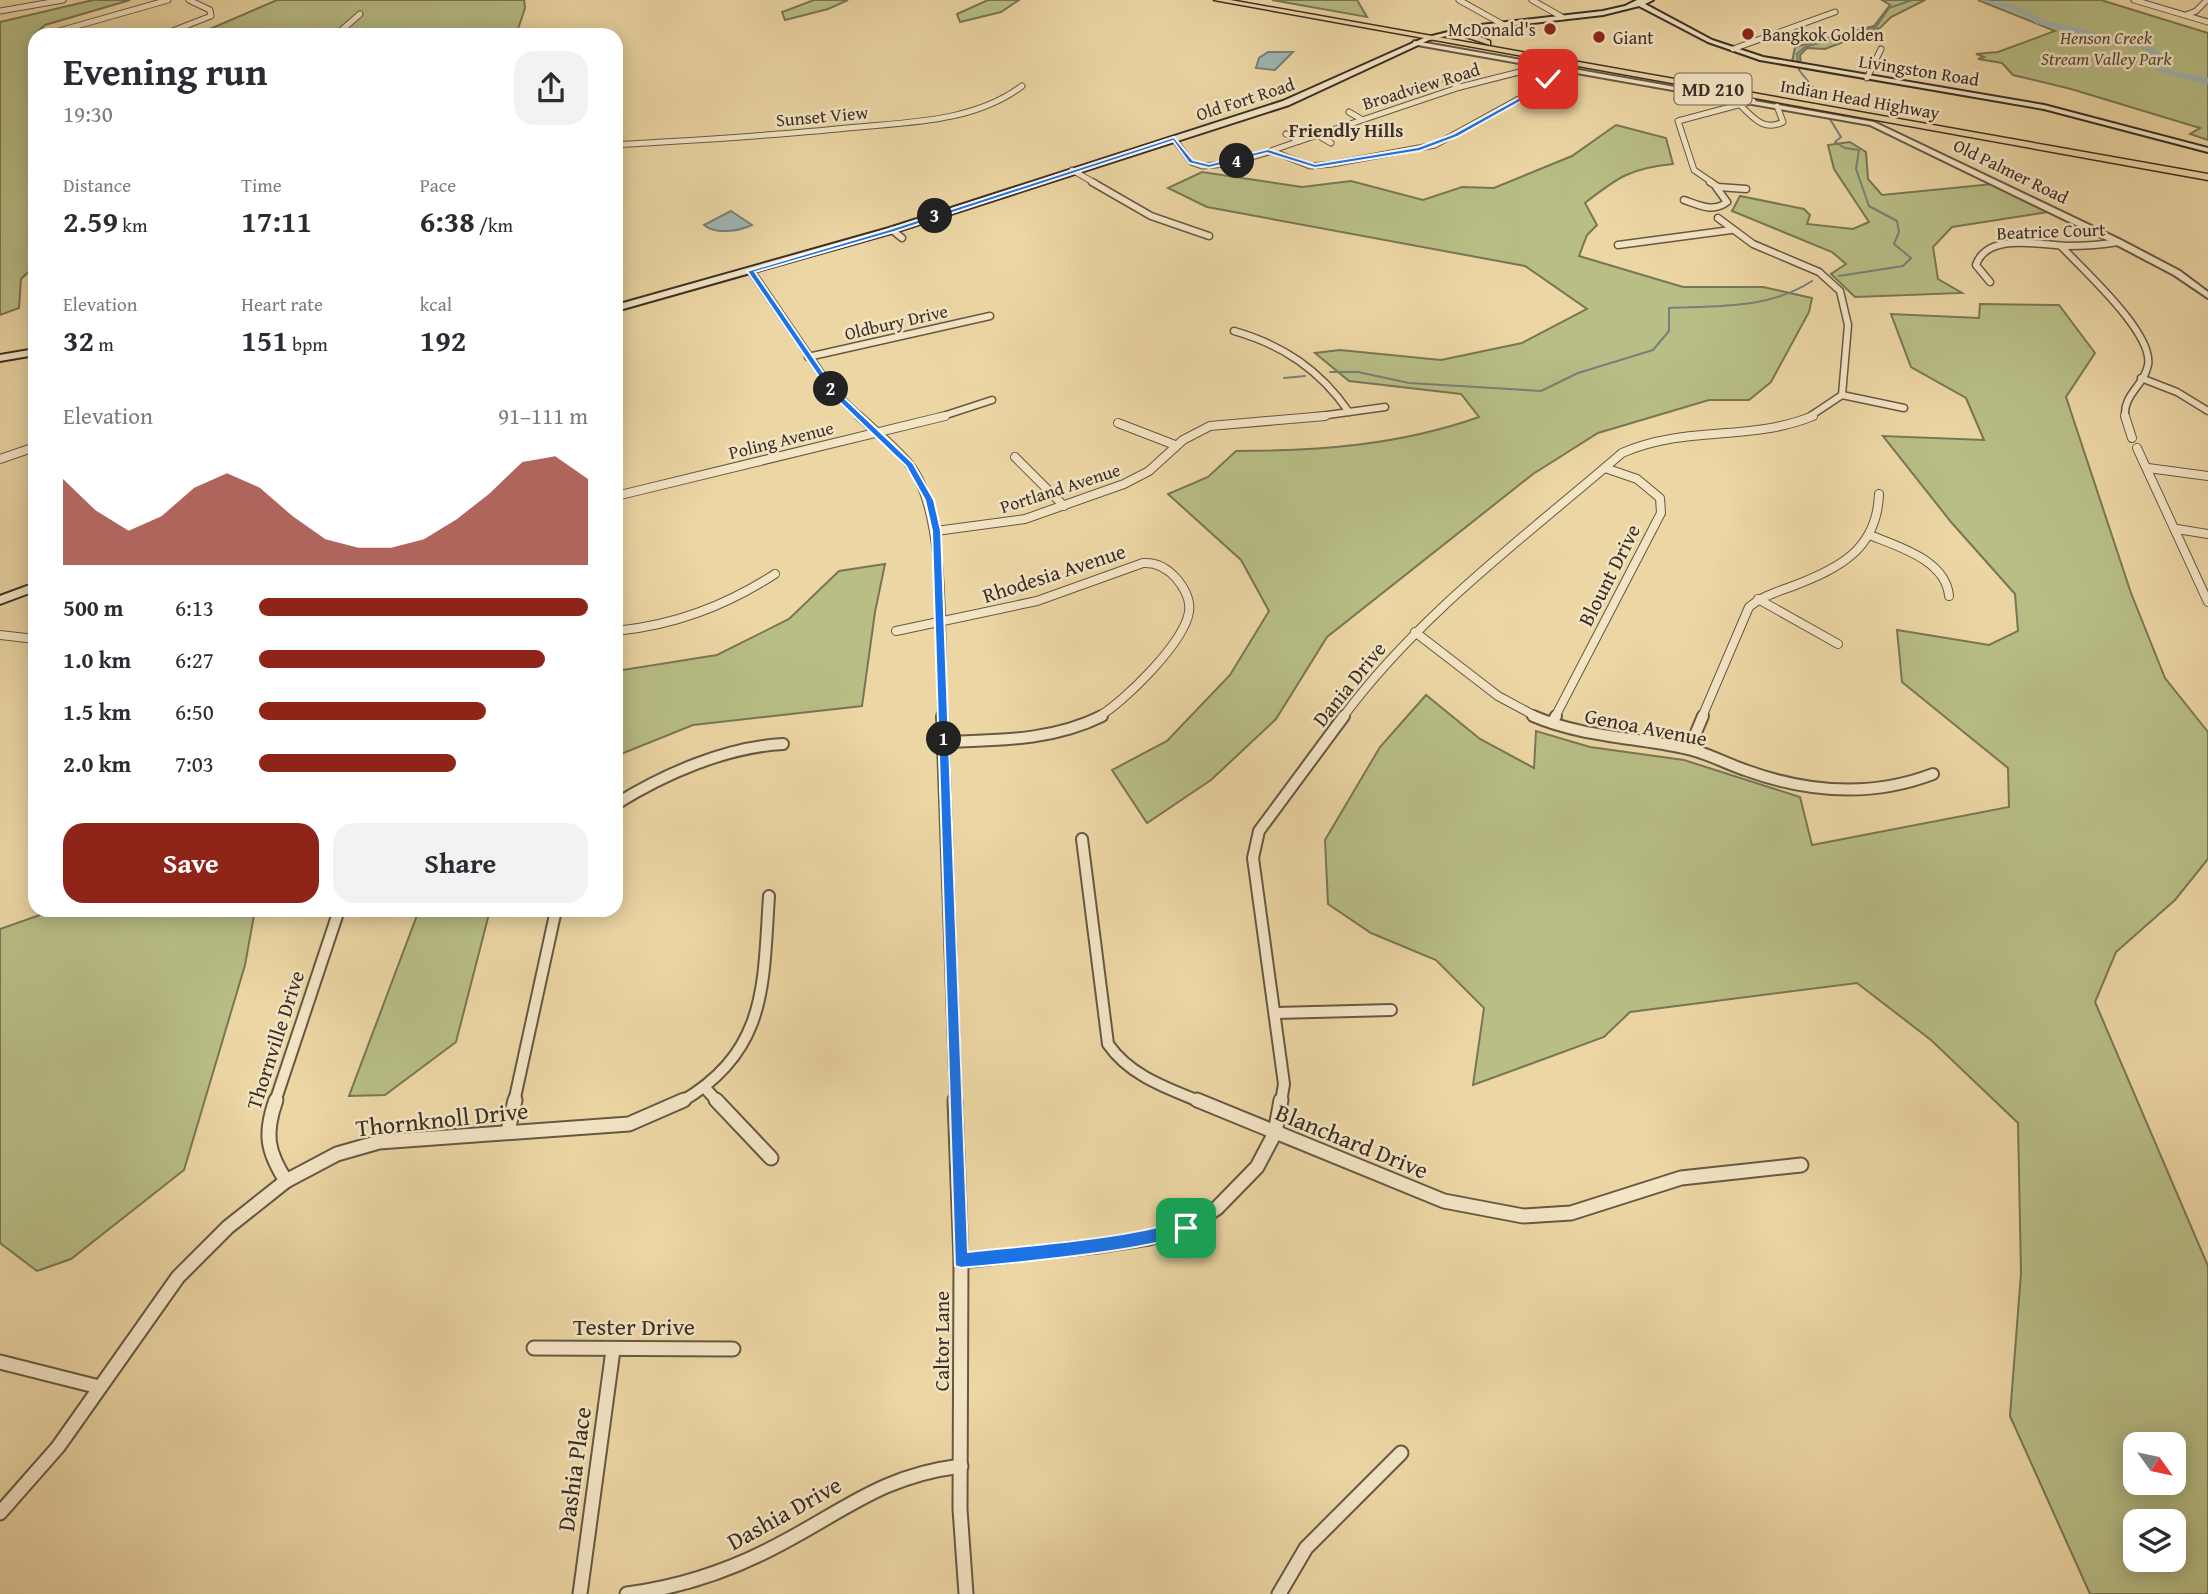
<!DOCTYPE html>
<html lang="en">
<head>
<meta charset="utf-8">
<style>
	body { margin:0; font-family:"Gentium Book Plus",serif; background:#f2f2f3; color:#2b2b33; height:100vh; display:flex; flex-direction:column; font-size:26px; white-space:nowrap }
	* { box-sizing:border-box; margin:0 }
	p { font-size:23px; color:#7c7c81 }
	.icon { flex:none; width:38px; height:38px; fill:none; stroke:currentColor; stroke-width:2; stroke-linecap:round; stroke-linejoin:round }
	.map { position:relative; flex:1; overflow:hidden }
	.details { position:absolute; left:28px; top:28px; width:595px; height:889px; display:flex; flex-direction:column; background:#fff; border-radius:21px; box-shadow:0 4px 18px #0003 }
	.details>* { flex:none }
	.needle { width:46px; rotate:123deg }
	.tools { position:absolute; left:2123px; top:1432px; display:grid; gap:14px }
	.tools a { display:grid; place-items:center; width:63px; height:63px; border-radius:14px; background:#fff; box-shadow:0 4px 18px #0003; font-size:35px }
	.pin { position:absolute; display:grid; place-items:center; width:60px; height:60px; color:#fff; margin:-30px; border-radius:14px; box-shadow:0 4px 10px #0006 }
	.km { position:absolute; width:35px; height:35px; margin:-18px; border-radius:50%; background:#222; color:#fff; font-size:19px; line-height:35px; text-align:center }
	.round { display:grid; place-items:center; flex:none; width:74px; height:74px; border-radius:21px; background:#f2f2f3 }
	.overview { display:flex; align-items:center; justify-content:space-between; height:119px; padding:0 35px }
	h1 { font-size:38px; font-weight:700; line-height:52px }
	.stats { display:grid; grid-template-columns:repeat(3,1fr); gap:10px; height:119px; padding:7px 35px }
	.stats div { display:grid; align-content:center }
	.stats b { font-size:30px; font-weight:700 }
	.stats small { font-size:19px; font-weight:400 }
	.stats p { font-size:19px }
	.chart { height:196px; padding:14px 35px }
	.chart p { display:flex; justify-content:space-between }
	.chart svg { width:100%; height:126px; margin-top:7px; fill:#8f2418; opacity:.7 }
	.action { display:flex; gap:14px; margin-top:auto; padding:14px 35px }
	.action a { flex:1; height:80px; border-radius:21px; background:#8f2418; color:#fff; font-size:28px; font-weight:700; line-height:80px; text-align:center }
	.action a+a { background:#f2f2f3; color:#2b2b33 }
	ul { padding:0 35px; list-style:none; font-size:23px }
	li { display:grid; grid-template-columns:112px 84px 1fr; align-items:center; height:52px }
	li i { height:18px; border-radius:9px; background:#8f2418 }
	.map>svg:first-child { display:block }
	.green { fill:#b8be86; stroke:#797655; stroke-width:2; fill-rule:evenodd }
	.water { fill:#9fb6b3; stroke:#77807a; stroke-width:2 }
	.lines { fill:none; stroke-linecap:round; stroke-linejoin:round }
	.stream { stroke:#77807a; stroke-width:2 }
	.river { fill:#9fb6b3; fill-rule:evenodd }
	.minor-far4-casing { stroke:#665844; stroke-width:7 }
	.minor-far3-casing { stroke:#665844; stroke-width:9 }
	.minor-far2-casing { stroke:#665844; stroke-width:10 }
	.minor-far1-casing { stroke:#665844; stroke-width:14 }
	.minor-casing { stroke:#665844; stroke-width:17 }
	.tertiary-casing { stroke:#665844; stroke-width:4 }
	.secondary-casing { stroke:#3a2e24; stroke-width:4 }
	.trunk-casing { stroke:#3a2e24; stroke-width:3 }
	.minor-far4 { stroke:#f3e4c4; stroke-width:5 }
	.minor-far3 { stroke:#f3e4c4; stroke-width:6 }
	.minor-far2 { stroke:#f3e4c4; stroke-width:8 }
	.minor-far1 { stroke:#f3e4c4; stroke-width:10 }
	.minor { stroke:#f3e4c4; stroke-width:13 }
	.tertiary { fill:#f3e4c4; fill-rule:evenodd }
	.secondary { fill:#f3e4c4; fill-rule:evenodd }
	.trunk { fill:#ecd6a4; fill-rule:evenodd }
	.route { fill:#1a73e8; stroke:#fff; stroke-width:2 }
	.poi-dot { fill:#8f2418; stroke:#f3e4c4; stroke-width:2.5 }
	.labels { text-anchor:middle; dominant-baseline:central; stroke-width:5; stroke-linejoin:round; paint-order:stroke }
	.far-poi-label { font-size:18px; fill:#3a2e24; stroke:#f3e4c4; text-anchor:start }
	.far-park-label { font-size:18px; font-style:italic; fill:#534b38; stroke:#f3e4c4 }
	.far-street-label { font-size:18px; fill:#3a2e24; stroke:#f3e4c4 }
	.shield { fill:#f3e4c4; stroke:#726554; stroke-width:2 }
	.shield-label { font-size:19px; font-weight:bold; fill:#3a2e24 }
	.far-neighbourhood-label { font-size:19px; font-weight:bold; fill:#3a2e24; stroke:#f3e4c4 }
	.street-label { font-size:21px; fill:#3a2e24; stroke:#f3e4c4 }
	.near-street-label { font-size:24px; fill:#3a2e24; stroke:#f3e4c4 }
</style>
</head>
<body>
<div class="map">
<svg width="2208" height="1594" viewBox="0 0 2208 1594">
	<rect width="100%" height="100%" fill="#ecd6a4"/>
	<filter id="stains"><feTurbulence type="fractalNoise" baseFrequency=".00286" numOctaves="4"/><feColorMatrix values="0 0 0 0 .2 0 0 0 0 .09 0 0 0 0 .02 0 0 0 .5 -.17"/></filter>
	<radialGradient id="worn" r=".72"><stop offset=".6" stop-color="#630" stop-opacity="0"/><stop offset="1" stop-color="#630" stop-opacity=".3"/></radialGradient>
	<g class="green">
		<polygon points="93,0 130,0 45,25 35,34 35,266 21,279 19,308 0,315 0,22"/>
		<polygon points="277,0 524,0 525,8 516,35 196,35"/>
		<polygon points="814,0 848,0 828,9 785,20 782,12"/>
		<polygon points="988,0 1019,0 1001,12 960,22 957,14"/>
		<polygon points="1272,0 1357,0 1367,17"/>
		<polygon points="1882,0 1925,0 1891,17 1880,28 1825,49 1807,48 1800,55 1801,64 1792,62 1795,47 1874,26 1890,5"/>
		<polygon points="1978,0 2101,0 2208,33 2208,140 2190,134 2200,128 2071,89 2013,75 2002,63 1978,59 1984,57 1976,54 1998,52 2055,31"/>
		<path d="M1616,125L1666,138L1673,164C1631,168 1618,177 1585,203L1597,225L1587,235L1579,256L1683,287H1763L1812,298L1809,312L1771,382L1749,400H1709L1598,433L1533,474L1327,637L1276,719L1211,780L1147,823L1112,770L1167,741L1230,675L1269,611L1241,560L1168,494L1208,477L1236,451C1319,451 1400,445 1479,417L1461,394L1349,381L1315,353L1340,350L1441,360L1522,343L1587,309L1525,266L1207,207L1168,188L1202,172L1302,187L1351,181L1423,200L1462,187L1494,188L1572,156Z"/>
		<polygon points="1850,142 1866,152 1868,179 1882,195 1993,184 2048,212 1952,227 1933,247 1938,279 1962,293 1855,297 1831,274 1846,264 1832,252 1732,211 1740,196 1804,209 1810,215 1807,224 1853,229 1869,222 1834,169 1828,145"/>
		<path d="M1980,304L2059,305L2095,353L2066,397L2131,593L2165,678L2208,732V859L2175,900L2116,952L2095,1002L2208,1266V1594H2090L2010,1416L2021,1273L2018,1123L1931,1040L1857,983L1630,1012L1604,1037L1473,1085L1484,1008L1436,960L1371,933L1328,904L1325,840L1380,747L1426,695L1480,739L1534,768L1536,731L1590,747L1684,760L1800,797L1812,845L2009,807L2008,768L1902,682L1897,630L1989,645L2018,631L2015,594L1951,522L1883,436L1984,440L1966,398L1911,367L1891,314L1979,318ZM2135,1444H2174V1482H2135ZM2135,1521H2174V1559H2135Z"/>
		<polygon points="885,564 875,612 862,706 693,725 616,756 616,671 717,655 789,619 839,571"/>
		<polygon points="54,910 255,910 245,965 184,1170 71,1259 37,1271 0,1243 0,929"/>
		<polygon points="419,910 490,910 456,1042 385,1095 349,1096"/>
	</g>
	<g class="water">
		<polygon points="1268,52 1293,52 1275,70 1256,68 1259,58"/>
		<path d="M731,211L752,225C739,231 716,235 704,225Z"/>
	</g>
	<g class="lines">
		<g class="stream">
			<polyline points="1822,99 1799,70 1797,54 1805,47 1876,27 1889,8 1912,0"/>
			<polyline points="1828,116 1841,137 1835,142 1845,148 1859,150 1856,169 1869,206 1897,221 1899,232 1894,244 1911,258 1903,266 1839,276"/>
			<path d="M1330,372H1358L1409,383L1541,391L1578,373L1653,350L1669,331V308C1719,306 1769,309 1812,281"/>
			<polyline points="1284,378 1305,376"/>
		</g>
		<path class="river" d="M1979,0C2002,0 2024,7 2043,20L2146,44L2161,53L2159,64L2174,71L2208,78V84L2168,75L2151,67L2152,54L2140,48L2037,24L2023,14Z"/>
		<g class="minor-far4-casing">
			<g id="minor-far4">
				<polyline points="1459,0 1502,24"/>
				<polyline points="1532,0 1562,17"/>
				<polyline points="2134,0 2208,22"/>
				<polyline points="0,11 63,0"/>
				<polyline points="2186,15 2196,11 2207,0"/>
				<polyline points="45,35 168,0"/>
				<polyline points="162,35 211,16 210,10 189,0"/>
				<polyline points="336,35 360,14"/>
				<polyline points="1733,49 1835,12"/>
				<polyline points="1867,78 1881,49"/>
				<polyline points="1446,81 1460,87"/>
				<polyline points="1677,99 1691,90"/>
				<path d="M1739,104C1753,117 1763,132 1783,122L1777,106"/>
				<polyline points="1349,112 1361,119"/>
				<polyline points="1286,134 1299,141"/>
				<polyline points="1317,135 1331,143"/>
				<polyline points="1174,139 1191,162 1202,166 1228,164 1272,151 1310,166 1332,164 1435,145 1546,84 1548,79 1535,63"/>
				<path d="M616,145C693,140 770,136 847,128C906,122 973,123 1022,86"/>
				<polyline points="1273,150 1460,87 1539,67"/>
				<polyline points="1072,170 1095,183"/>
				<polyline points="1713,183 1694,170 1678,121 1753,101"/>
			</g>
		</g>
		<g class="minor-far3-casing">
			<g id="minor-far3">
				<polyline points="1092,182 1151,216 1209,236"/>
				<polyline points="1710,182 1718,187 1746,189"/>
				<path d="M1684,200C1699,205 1713,213 1727,202L1716,187"/>
				<polyline points="1718,218 1753,244 1819,272 1840,291 1848,325 1842,395 1809,417"/>
				<polyline points="892,230 902,238"/>
				<polyline points="1618,245 1731,230"/>
				<path d="M2061,246C2082,269 2154,333 2148,365C2144,386 2123,394 2125,417"/>
				<polyline points="751,271 833,391 860,417"/>
				<path d="M1990,282L1976,265C1987,232 2040,245 2067,246C2084,246 2101,245 2118,242"/>
				<path d="M1234,331C1283,345 1320,370 1349,412"/>
				<polyline points="808,357 990,316"/>
				<polyline points="2141,378 2177,392 2208,411"/>
				<polyline points="1842,395 1904,408"/>
				<polyline points="940,417 992,400"/>
				<polyline points="1313,417 1385,407"/>
			</g>
		</g>
		<g class="minor-far2-casing">
			<g id="minor-far2">
				<path d="M859,416C875,431 895,447 909,464C949,513 940,653 942,717"/>
				<polyline points="2125,416 2132,438"/>
				<polyline points="1118,423 1175,445"/>
				<polyline points="2137,448 2208,602"/>
				<polyline points="1015,457 1064,506"/>
				<polyline points="0,459 35,447"/>
				<polyline points="2148,468 2208,476"/>
				<polyline points="616,496 945,416"/>
				<polyline points="2177,529 2208,534"/>
				<polyline points="936,531 1025,519 1124,484 1149,471 1183,440 1210,426 1325,416"/>
				<path d="M1872,536C1900,547 1946,561 1949,596"/>
				<polyline points="1758,599 1838,644"/>
				<path d="M616,631C675,625 725,606 775,574"/>
				<path d="M896,631L1037,601L1143,563C1156,562 1167,568 1176,578C1184,587 1191,600 1189,612C1184,643 1124,702 1098,717"/>
				<polyline points="1415,632 1498,696 1537,717"/>
				<polyline points="0,635 35,639"/>
				<path d="M1343,717C1419,614 1526,536 1622,453C1685,425 1750,442 1813,416"/>
				<polyline points="1555,717 1661,513 1660,498 1637,479 1605,468"/>
				<path d="M1702,717L1749,607C1762,596 1777,592 1793,586C1840,568 1877,549 1879,494"/>
			</g>
		</g>
		<g class="minor-far1-casing">
			<g id="minor-far1">
				<polyline points="942,716 956,1102"/>
				<path d="M1533,716C1582,737 1633,737 1684,748C1706,752 1724,763 1745,770C1808,793 1870,798 1933,774"/>
				<polyline points="1552,723 1556,716"/>
				<path d="M944,742C998,740 1052,741 1102,716"/>
				<polyline points="1689,749 1703,716"/>
				<path d="M616,804C664,774 726,747 783,744"/>
				<path d="M1082,839L1108,1044C1130,1076 1167,1088 1201,1102"/>
				<polyline points="1276,1013 1391,1010"/>
				<polyline points="705,1088 718,1102"/>
				<polyline points="275,1102 339,910"/>
				<polyline points="514,1102 556,910"/>
				<path d="M681,1102C768,1051 763,985 769,896"/>
				<polyline points="1281,1102 1284,1084 1253,858 1259,831 1344,716"/>
			</g>
		</g>
		<g class="minor-casing">
			<g id="minor">
				<path d="M276,1100C264,1134 267,1151 286,1181"/>
				<polyline points="716,1100 771,1158"/>
				<polyline points="955,1100 961,1261 960,1509 966,1594"/>
				<polyline points="1197,1100 1444,1201 1523,1216 1571,1213 1681,1178 1801,1165"/>
				<polyline points="508,1131 515,1100"/>
				<polyline points="961,1261 1097,1246 1149,1238 1186,1228 1217,1208 1257,1167 1275,1133 1281,1100"/>
				<polyline points="534,1348 733,1349"/>
				<polyline points="0,1362 99,1387"/>
				<polyline points="0,1513 58,1447 178,1277 228,1227 286,1181 337,1154 379,1142 629,1124 684,1100"/>
				<polyline points="580,1594 613,1350"/>
				<path d="M627,1594C681,1587 732,1570 780,1544C847,1509 882,1476 961,1466"/>
				<polyline points="1279,1594 1306,1548 1401,1453"/>
			</g>
		</g>
		<g class="tertiary-casing">
			<polygon id="tertiary" points="1414,41 1874,122 2121,240 2180,271 2208,292 2208,298 2174,275 2115,244 1870,125 1412,44"/>
		</g>
		<g class="secondary-casing">
			<g id="secondary">
				<polygon points="1637,0 1653,0 1645,4 1712,40 1763,57 2044,105 2208,148 2208,152 2044,109 1760,60 1708,42 1639,6 1603,15 1472,30 1429,40 1289,105 895,232 616,311 616,305 889,228 1283,101 1424,38 1472,26 1603,11 1625,6"/>
				<polygon points="35,349 35,355 0,361 0,355"/>
				<polygon points="35,583 35,591 0,604 0,596"/>
			</g>
		</g>
		<g class="trunk-casing">
			<g id="trunk">
				<polygon points="1214,0 1230,0 2208,174 2208,180"/>
				<polygon points="1475,25 1482,27 1474,34 1490,41 1490,45 1466,37 1466,33"/>
			</g>
		</g>
		<use href="#minor-far4" class="minor-far4"/>
		<use href="#minor-far3" class="minor-far3"/>
		<use href="#minor-far2" class="minor-far2"/>
		<use href="#minor-far1" class="minor-far1"/>
		<use href="#minor" class="minor"/>
		<use href="#tertiary" class="tertiary"/>
		<use href="#secondary" class="secondary"/>
		<use href="#trunk" class="trunk"/>
	</g>
	<path class="route" d="M1546,78L1551,79L1539,91L1457,137L1420,151L1315,168L1267,153L1209,168L1189,163L1173,141L894,232L755,272L835,389L913,463L934,500L941,531L968,1252C1041,1244 1115,1240 1186,1220L1193,1228C1184,1249 992,1265 961,1268L955,1266L932,531L925,500L906,466L830,393L747,271L890,229L1174,137L1193,160L1209,164L1268,149L1315,164L1418,147L1453,134L1535,89Z"/>
	<g class="poi-dot">
		<circle cx="1550" cy="29" r="7"/>
		<circle cx="1748" cy="34" r="7"/>
		<circle cx="1599" cy="37" r="7"/>
	</g>
	<g class="labels">
		<g class="far-poi-label">
			<text x="1536" y="29" text-anchor="end">McDonald's</text>
			<text x="1762" y="34">Bangkok Golden</text>
			<text x="1613" y="37">Giant</text>
		</g>
		<g class="far-park-label">
			<text x="2106" y="37">Henson Creek<tspan x="2106" dy="21">Stream Valley Park</tspan></text>
		</g>
		<g class="far-street-label">
			<text transform="translate(1919 70) rotate(9)">Livingston Road</text>
			<text transform="translate(1421 86) rotate(-17)">Broadview Road</text>
			<text transform="translate(1245 99) rotate(-18)">Old Fort Road</text>
			<text transform="translate(1860 99) rotate(10)">Indian Head Highway</text>
			<text transform="translate(822 116) rotate(-5)">Sunset View</text>
			<text transform="translate(2011 171) rotate(26)">Old Palmer Road</text>
			<text transform="translate(2051 231) rotate(-2)">Beatrice Court</text>
			<text transform="translate(896 322) rotate(-13)">Oldbury Drive</text>
			<text transform="translate(781 440) rotate(-14)">Poling Avenue</text>
			<text transform="translate(1060 488) rotate(-18)">Portland Avenue</text>
		</g>
		<rect class="shield" x="1674.5" y="73.5" width="77" height="31" rx="5"/>
		<g class="shield-label">
			<text x="1713" y="89">MD 210</text>
		</g>
		<g class="far-neighbourhood-label">
			<text x="1346" y="130">Friendly Hills</text>
		</g>
		<g class="street-label">
			<text transform="translate(1054 573) rotate(-18)">Rhodesia Avenue</text>
			<text transform="translate(1609 575) rotate(-63)">Blount Drive</text>
			<text transform="translate(1349 684) rotate(-51)">Dania Drive</text>
			<text transform="translate(1646 727) rotate(11)">Genoa Avenue</text>
			<text transform="translate(275 1040) rotate(-72)">Thornville Drive</text>
			<text transform="translate(941 1341) rotate(-90)">Caltor Lane</text>
		</g>
		<g class="near-street-label">
			<text transform="translate(442 1119) rotate(-6)">Thornknoll Drive</text>
			<text transform="translate(1352 1141) rotate(22)">Blanchard Drive</text>
			<text x="634" y="1326">Tester Drive</text>
			<text transform="translate(574 1469) rotate(-82)">Dashia Place</text>
			<text transform="translate(784 1513) rotate(-29)">Dashia Drive</text>
		</g>
	</g>
	<rect width="100%" height="100%" filter="url(#stains)"/>
	<rect width="100%" height="100%" fill="url(#worn)"/>
</svg>
<div class="tools">
<a><svg class="needle" viewBox="-14 -14 28 28"><path d="M0-13l5 13h-10z" fill="#e53935"/><path d="M0 13l5-13h-10z" fill="#7c7c81"/></svg></a>
<a><svg class="icon" aria-label="layers" viewBox="0 0 24 24"><path d="M12 4l9 5-9 5-9-5zM3 14l9 5 9-5"/></svg></a>
</div>
<div class="pin" style="left:1186px;top:1228px;background:#1e9e55"><svg class="icon" aria-label="arrive" viewBox="0 0 24 24"><path d="M6 21V4h12l-3 4 3 4H6"/></svg></div>
<div class="pin" style="left:1548px;top:79px;background:#d93025"><svg class="icon" aria-label="check" viewBox="0 0 24 24"><path d="M5 12l5 5 9-10"/></svg></div>
<b class="km" style="left:944px;top:739px">1</b>
<b class="km" style="left:831px;top:389px">2</b>
<b class="km" style="left:935px;top:216px">3</b>
<b class="km" style="left:1237px;top:161px">4</b>
<section class="details">
<div class="overview"><div><h1>Evening run</h1><p>19:30</p></div><a class="round"><svg class="icon" aria-label="share" viewBox="0 0 24 24"><path d="M12 15V3M7 8l5-5 5 5M5 13v7h14v-7"/></svg></a></div>
<div class="stats">
<div><p>Distance</p><b>2.59<small> km</small></b></div>
<div><p>Time</p><b>17:11</b></div>
<div><p>Pace</p><b>6:38<small> /km</small></b></div>
</div>
<div class="stats">
<div><p>Elevation</p><b>32<small> m</small></b></div>
<div><p>Heart rate</p><b>151<small> bpm</small></b></div>
<div><p>kcal</p><b>192</b></div>
</div>
<div class="chart"><p><span>Elevation</span>91–111 m</p>
<svg viewBox="0 0 160 44" preserveAspectRatio="none"><path d="M0 44V14L10 25L20 32L30 27L40 17L50 12L60 17L70 27L80 35L90 38L100 38L110 35L120 28L130 19L140 8L150 6L160 14V44z"/></svg>
</div>
<ul>
<li><b>500 m</b>6:13<i style="width:100%"></i></li>
<li><b>1.0 km</b>6:27<i style="width:87%"></i></li>
<li><b>1.5 km</b>6:50<i style="width:69%"></i></li>
<li><b>2.0 km</b>7:03<i style="width:60%"></i></li>
</ul>
<div class="action"><a>Save</a><a>Share</a></div>
</section>
</div>
</body>
</html>
